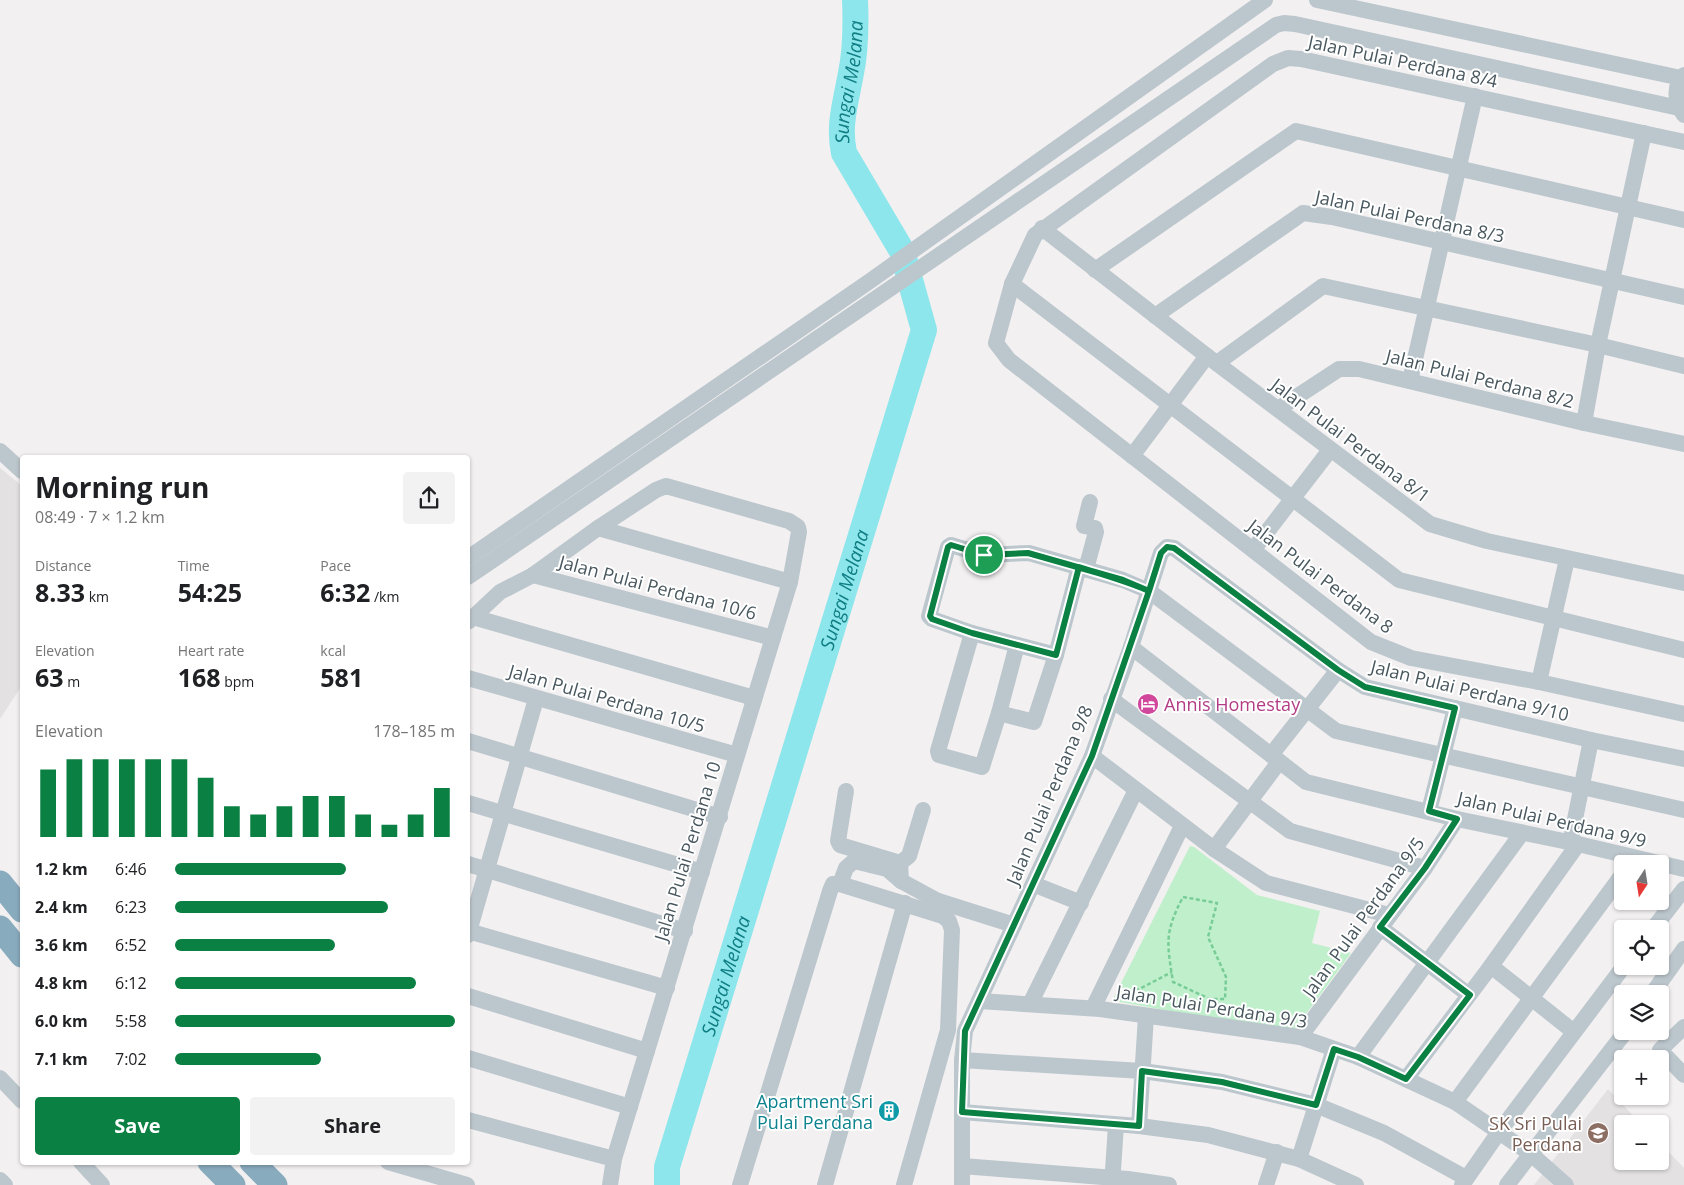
<!DOCTYPE html>
<html lang="en">
<head>
<meta charset="utf-8">
<style>
	body { margin:0; font-family:"Open Sans",sans-serif; background:#f2f2f2; color:#202124; height:100vh; display:flex; flex-direction:column; font-size:19px; white-space:nowrap }
	* { box-sizing:border-box; margin:0 }
	p { font-size:16px; color:#757577 }
	.icon { flex:none; width:28px; height:28px; fill:none; stroke:currentColor; stroke-width:2; stroke-linecap:round; stroke-linejoin:round }
	.map { position:relative; flex:1; overflow:hidden }
	.details { position:absolute; left:20px; top:455px; width:450px; height:710px; display:flex; flex-direction:column; background:#fff; border-radius:5px; box-shadow:0 1px 4px #0004 }
	.details>* { flex:none }
	.needle { width:32px; rotate:192deg }
	.controls { position:absolute; left:1614px; top:855px; display:grid; gap:10px }
	.controls a { display:grid; place-items:center; width:55px; height:55px; border-radius:5px; background:#fff; box-shadow:0 1px 4px #0004; font-size:25px }
	.pin { position:absolute; display:grid; place-items:center; width:42px; height:42px; color:#fff; margin:-21px; border:2px solid #fff; border-radius:50%; box-shadow:0 1px 5px #0007 }
	.round { display:grid; place-items:center; flex:none; width:52px; height:52px; border-radius:5px; background:#f2f2f2 }
	.overview { display:flex; align-items:center; justify-content:space-between; height:85px; padding:0 15px }
	h1 { font-size:28px; font-weight:700; line-height:38px }
	.metrics { display:grid; grid-template-columns:repeat(3,1fr); gap:8px; height:85px; padding:5px 15px }
	.metrics div { display:grid; align-content:center }
	.metrics b { font-size:25px; font-weight:700 }
	.metrics small { font-size:14px; font-weight:400 }
	.metrics p { font-size:14px }
	.chart { height:140px; padding:10px 15px }
	.chart p { display:flex; justify-content:space-between }
	.chart svg { width:100%; height:90px; margin-top:5px; stroke:#0b8043; stroke-width:6 }
	.primary-button { display:flex; gap:10px; margin-top:auto; padding:10px 15px }
	.primary-button a { flex:1; height:58px; border-radius:5px; background:#0b8043; color:#fff; font-size:20px; font-weight:700; line-height:58px; text-align:center }
	.primary-button a+a { background:#f2f2f2; color:#202124 }
	ul { padding:0 15px; list-style:none; font-size:16px }
	li { display:grid; grid-template-columns:80px 60px 1fr; align-items:center; height:38px }
	li i { height:12px; border-radius:6px; background:#0b8043 }
	.map>svg:first-child { display:block }
	.education { fill:#e4e1e3 }
	.green { fill:#c0efcb }
	.lines { fill:none; stroke-linecap:round; stroke-linejoin:round }
	.river { stroke:#8de6eb; stroke-width:26 }
	.path { stroke:#78cd96; stroke-width:2.5; stroke-dasharray:4 2.5; stroke-linecap:butt }
	.minor { stroke:#bcc7cd; stroke-width:16 }
	.highway { stroke:#89abbe; stroke-width:25 }
	.route-casing { stroke:#fff; stroke-width:10 }
	.route { stroke:#0b8043; stroke-width:6 }
	.labels { text-anchor:middle; dominant-baseline:central; stroke-width:4; stroke-linejoin:round; paint-order:stroke }
	.street-label { font-size:18px; fill:#48575e; stroke:#fff }
	.hotel-label { font-size:18px; fill:#b23c85; stroke:#fff; text-anchor:start }
	.culture-label { font-size:18px; fill:#0d838f; stroke:#fff; text-anchor:end }
	.education-label { font-size:18px; fill:#785e54; stroke:#fff; text-anchor:end }
	.water-label { font-size:19px; font-style:italic; fill:#0f7e84; stroke:#fff }
</style>
</head>
<body>
<div class="map">
<svg width="1684" height="1185" viewBox="0 0 1684 1185">
	<rect width="100%" height="100%" fill="#f3f0f1"/>
	<g class="education">
		<polygon points="0,468 22,486 22,685 0,719"/>
		<polygon points="1608,1089 1641,1124 1622,1124 1622,1161 1660,1161 1660,1143 1684,1168 1684,1185 1534,1185"/>
	</g>
	<polygon class="green" points="1190,846 1194,847 1257,895 1320,911 1312,943 1351,953 1292,1033 1115,1001 1114,997"/>
	<g class="lines">
		<path class="river" id="s1" d="M667,1185V1167L924,330L902,251L844,153C838,124 846,102 851,73C856,49 856,24 855,0"/>
		<g class="path">
			<path d="M1183,897L1217,903L1208,937L1226,977L1225,999H1210L1173,982C1167,943 1164,933 1183,897Z"/>
			<polyline points="1124,997 1172,972"/>
		</g>
		<g class="minor">
			<polyline points="1317,0 1681,78"/>
			<path d="M1684,75C1673,87 1675,102 1684,115"/>
			<polyline points="1684,142 1301,59 1288,58 1273,64 1035,235 1012,284 996,343 1009,360 1371,642 1411,658 1539,682 1684,714"/>
			<polyline points="1042,228 1207,356 1430,524 1487,541 1684,583"/>
			<polyline points="1095,270 1296,131 1684,220"/>
			<polyline points="1012,284 1399,580 1684,650"/>
			<polyline points="1155,316 1303,213 1332,217 1684,297"/>
			<polyline points="1217,363 1323,286 1598,345 1684,366"/>
			<polyline points="1410,381 1475,96"/>
			<polyline points="1278,409 1339,369 1359,369 1584,423 1684,444"/>
			<polyline points="1584,423 1598,345 1644,133"/>
			<polyline points="0,451 22,471"/>
			<polyline points="1132,456 1207,356"/>
			<polyline points="598,528 790,582"/>
			<polyline points="1253,550 1330,450"/>
			<polyline points="468,558 870,281 1265,0"/>
			<polyline points="1086,569 1096,532 1095,528 1084,526 1090,502"/>
			<polyline points="533,575 773,638"/>
			<polyline points="468,577 1276,25 1284,23 1295,24 1679,108"/>
			<polyline points="473,617 754,698"/>
			<polyline points="468,622 500,592 533,575 598,528 656,490 666,486 789,521 798,527 799,532 790,582 614,1159 610,1185"/>
			<polyline points="972,633 938,751 939,755 982,767 999,713 1017,645"/>
			<polyline points="1131,647 1306,782 1457,819 1578,844 1684,869"/>
			<polyline points="1056,655 972,633 932,619 929,616 948,547 951,545 984,555 1029,553 1123,580 1149,591 1336,731 1684,810"/>
			<polyline points="468,678 737,755"/>
			<polyline points="1539,682 1567,559"/>
			<polyline points="1111,699 1290,831 1425,868"/>
			<polyline points="999,713 1034,722 1056,655 1079,567"/>
			<polyline points="468,741 720,817"/>
			<polyline points="1271,755 1338,670"/>
			<polyline points="1092,756 1214,849 1266,883 1389,915"/>
			<polyline points="846,791 838,841 840,845 900,863 901,881"/>
			<polyline points="468,803 702,872"/>
			<polyline points="1429,811 1455,708"/>
			<polyline points="1570,844 1591,740"/>
			<polyline points="1214,849 1279,762"/>
			<polyline points="900,863 909,856 923,810"/>
			<polyline points="468,864 685,931"/>
			<polyline points="840,884 846,868 854,861 887,869 901,881 938,901 943,916"/>
			<polyline points="1033,884 1081,903"/>
			<polyline points="938,901 1014,925"/>
			<polyline points="1380,927 1469,995"/>
			<polyline points="1653,929 1684,889"/>
			<polyline points="468,931 667,988"/>
			<polyline points="468,935 536,699"/>
			<polyline points="1491,966 1574,1032"/>
			<polyline points="1652,994 1684,949"/>
			<polyline points="468,996 647,1051"/>
			<polyline points="979,1001 1100,1009 1300,1037 1358,1057 1455,1102 1531,1154 1566,1185"/>
			<polyline points="1030,1004 1136,790"/>
			<polyline points="1093,1008 1182,826"/>
			<polyline points="1684,1027 1660,1050 1684,1075"/>
			<polyline points="1300,1037 1425,868 1457,819"/>
			<polyline points="1358,1057 1522,833"/>
			<polyline points="468,1058 630,1107"/>
			<polyline points="962,1060 1142,1071 1222,1082 1316,1105 1384,1133 1466,1178"/>
			<polyline points="0,1078 22,1101"/>
			<polyline points="1406,1079 1491,966 1578,844"/>
			<polyline points="1455,1102 1622,875"/>
			<polyline points="962,1112 1139,1126 1208,1135 1299,1159 1356,1185"/>
			<polyline points="468,1120 614,1159"/>
			<polyline points="1139,1126 1146,1016"/>
			<polyline points="1299,1159 1334,1049"/>
			<polyline points="81,1162 102,1185"/>
			<polyline points="388,1162 467,1185"/>
			<polyline points="962,1166 1128,1179 1169,1185"/>
			<polyline points="0,1180 5,1185"/>
			<polyline points="740,1185 830,891 833,884 840,884 943,916 949,921 952,930 948,1030 904,1185"/>
			<polyline points="825,1185 905,903"/>
			<polyline points="962,1185 962,1060 965,1031 1092,756 1131,647 1161,553 1167,547 1174,548 1338,670 1365,687 1591,740 1684,759"/>
			<polyline points="1112,1185 1116,1125"/>
			<polyline points="1266,1185 1277,1152"/>
			<polyline points="1462,1185 1499,1132 1624,966"/>
			<polyline points="1507,1185 1626,1031"/>
		</g>
		<g class="highway">
			<polyline points="0,883 22,910"/>
			<polyline points="0,928 22,955"/>
			<polyline points="210,1162 233,1185"/>
			<polyline points="252,1162 275,1185"/>
		</g>
	</g>
	<g class="lines">
		<g class="route-casing">
			<path id="route" d="M984,555L1028,553L1123,580L1149,591L1092,756L965,1031L962,1112L1139,1126L1142,1071L1222,1082L1316,1105L1334,1049L1358,1057L1406,1079L1470,995L1380,927L1425,868L1457,819L1429,811L1455,708L1365,687L1338,670L1174,548L1167,547L1161,553L1149,591C1126,581 1103,575 1079,567L1056,655L972,633L932,619L930,616L948,547L951,545L984,555"/>
		</g>
		<use href="#route" class="route"/>
	</g>
	<defs>
		<g id="hotel-disc" transform="scale(1.125)"><circle r="9.5" fill="#d1479c" stroke="#fff"/><path d="M-6-4.5h1.5V1H6V5H4.5V3h-9V5H-6ZM-4 0a1.8 1.8 0 1 1 3.6 0ZM.5 0V-2.5h3Q6-2.5 6 0Z" fill="#fff"/></g>
		<g id="building-disc" transform="scale(1.125)"><circle r="9.5" fill="#0f9aa8" stroke="#fff"/><path d="M-4-6H4V6H1V3H-1V6H-4ZM-2.5-4.3h1.7v1.8h-1.7ZM.8-4.3h1.7v1.8H.8ZM-2.5-1h1.7V.8h-1.7ZM.8-1h1.7V.8H.8Z" fill="#fff"/></g>
		<g id="school-disc" transform="scale(1.125)"><circle r="9.5" fill="#8d6e63" stroke="#fff"/><path d="M0-5L7-2L0 1L-7-2ZM-4 1L0 2.5L4 1V4Q0 6-4 4Z" fill="#fff"/></g>
	</defs>
	<g fill-rule="evenodd">
		<use href="#hotel-disc" x="1148" y="704"/>
		<use href="#building-disc" x="889" y="1111"/>
		<use href="#school-disc" x="1598" y="1133"/>
	</g>
	<g class="labels">
		<g class="street-label">
			<text transform="translate(1403 61) rotate(12)">Jalan Pulai Perdana 8/4</text>
			<text transform="translate(1410 216) rotate(12)">Jalan Pulai Perdana 8/3</text>
			<text transform="translate(1480 378) rotate(14)">Jalan Pulai Perdana 8/2</text>
			<text transform="translate(1351 440) rotate(37)">Jalan Pulai Perdana 8/1</text>
			<text transform="translate(1321 576) rotate(37)">Jalan Pulai Perdana 8</text>
			<text transform="translate(658 587) rotate(15)">Jalan Pulai Perdana 10/6</text>
			<text transform="translate(1470 690) rotate(14)">Jalan Pulai Perdana 9/10</text>
			<text transform="translate(607 698) rotate(16)">Jalan Pulai Perdana 10/5</text>
			<text transform="translate(1049 795) rotate(-67)">Jalan Pulai Perdana 9/8</text>
			<text transform="translate(1552 819) rotate(13)">Jalan Pulai Perdana 9/9</text>
			<text transform="translate(687 851) rotate(-73)">Jalan Pulai Perdana 10</text>
			<text transform="translate(1363 917) rotate(-54)">Jalan Pulai Perdana 9/5</text>
			<text transform="translate(1212 1006) rotate(9)">Jalan Pulai Perdana 9/3</text>
		</g>
		<g class="hotel-label">
			<text x="1164" y="704">Annis Homestay</text>
		</g>
		<g class="culture-label">
			<text x="873" y="1101">Apartment Sri<tspan x="873" dy="21">Pulai Perdana</tspan></text>
		</g>
		<g class="education-label">
			<text x="1582" y="1123">SK Sri Pulai<tspan x="1582" dy="21">Perdana</tspan></text>
		</g>
		<g class="water-label">
			<text stroke="none"><textPath href="#s1" startOffset="1161">Sungai Melana</textPath></text>
			<text stroke="none"><textPath href="#s1" startOffset="622">Sungai Melana</textPath></text>
			<text stroke="none"><textPath href="#s1" startOffset="218">Sungai Melana</textPath></text>
		</g>
	</g>
</svg>
<div class="controls">
<a><svg class="needle" viewBox="-14 -14 28 28"><path d="M0-13l5 13h-10z" fill="#e53935"/><path d="M0 13l5-13h-10z" fill="#757577"/></svg></a>
<a><svg class="icon" aria-label="locate" viewBox="0 0 24 24"><circle cx="12" cy="12" r="6"/><path d="M12 2v4M12 18v4M2 12h4M18 12h4"/></svg></a>
<a><svg class="icon" aria-label="layers" viewBox="0 0 24 24"><path d="M12 4l9 5-9 5-9-5zM3 14l9 5 9-5"/></svg></a>
<a>+</a>
<a>−</a>
</div>
<div class="pin" style="left:984px;top:555px;background:#1e9e55"><svg class="icon" aria-label="arrive" viewBox="0 0 24 24"><path d="M6 21V4h12l-3 4 3 4H6"/></svg></div>
<section class="details">
<div class="overview"><div><h1>Morning run</h1><p>08:49 · 7 × 1.2 km</p></div><a class="round"><svg class="icon" aria-label="share" viewBox="0 0 24 24"><path d="M12 15V3M7 8l5-5 5 5M5 13v7h14v-7"/></svg></a></div>
<div class="metrics">
<div><p>Distance</p><b>8.33<small> km</small></b></div>
<div><p>Time</p><b>54:25</b></div>
<div><p>Pace</p><b>6:32<small> /km</small></b></div>
</div>
<div class="metrics">
<div><p>Elevation</p><b>63<small> m</small></b></div>
<div><p>Heart rate</p><b>168<small> bpm</small></b></div>
<div><p>kcal</p><b>581</b></div>
</div>
<div class="chart"><p><span>Elevation</span>178–185 m</p>
<svg viewBox="0 0 160 44" preserveAspectRatio="none"><path d="M5 44V11M15 44V6M25 44V6M35 44V6M45 44V6M55 44V6M65 44V15M75 44V29M85 44V33M95 44V29M105 44V24M115 44V24M125 44V33M135 44V38M145 44V33M155 44V20"/></svg>
</div>
<ul>
<li><b>1.2 km</b>6:46<i style="width:61%"></i></li>
<li><b>2.4 km</b>6:23<i style="width:76%"></i></li>
<li><b>3.6 km</b>6:52<i style="width:57%"></i></li>
<li><b>4.8 km</b>6:12<i style="width:86%"></i></li>
<li><b>6.0 km</b>5:58<i style="width:100%"></i></li>
<li><b>7.1 km</b>7:02<i style="width:52%"></i></li>
</ul>
<div class="primary-button"><a>Save</a><a>Share</a></div>
</section>
</div>
</body>
</html>
